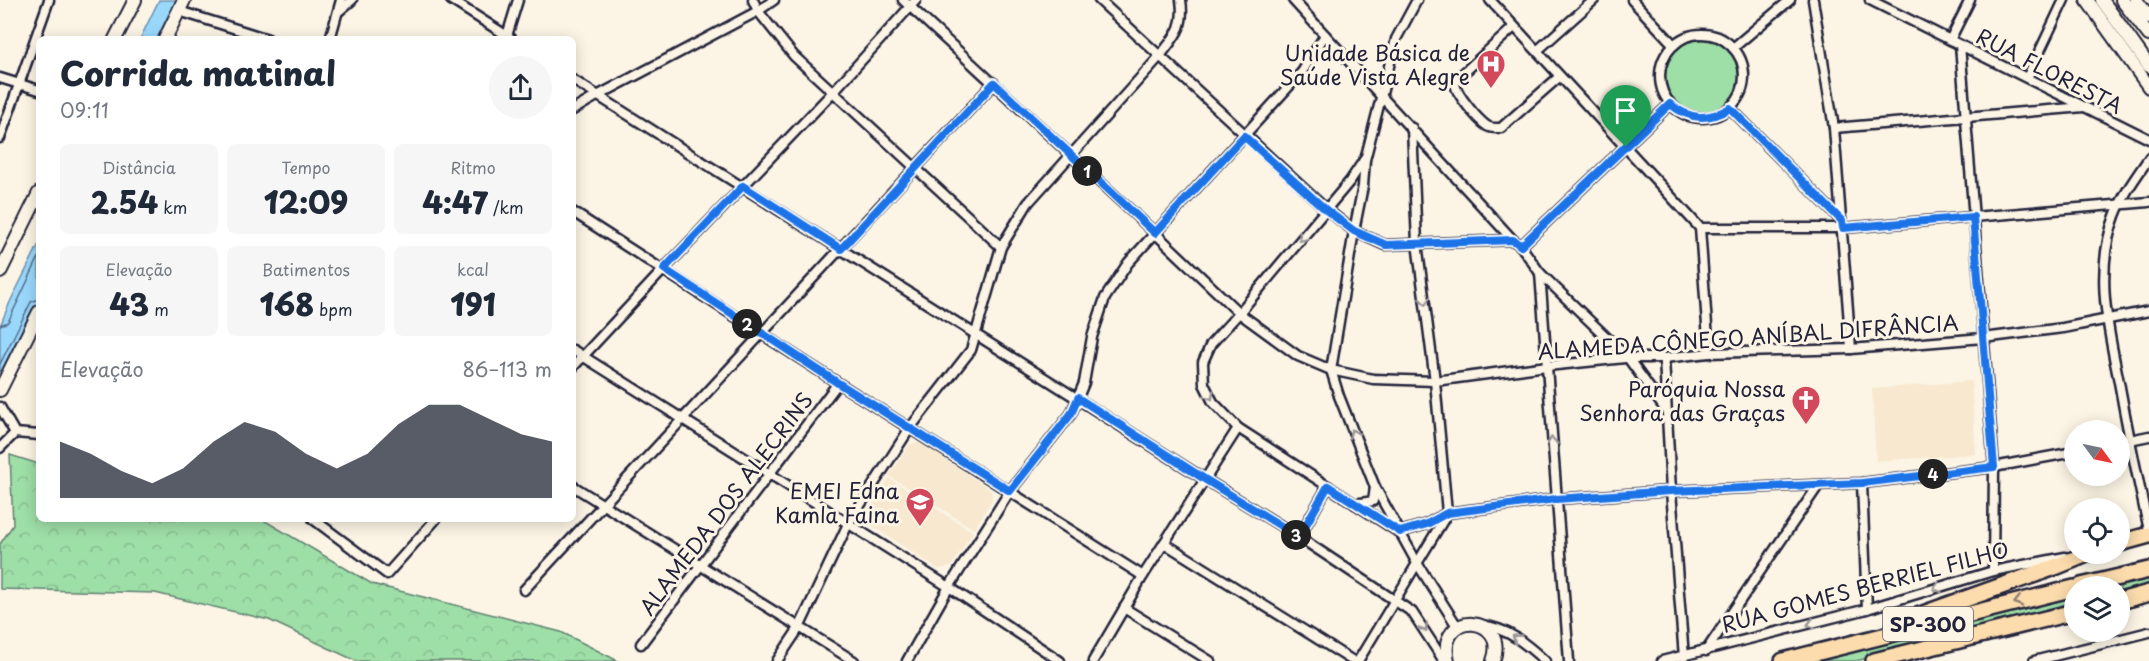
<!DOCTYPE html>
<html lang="pt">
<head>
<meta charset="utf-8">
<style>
	body { margin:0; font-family:"Playpen Sans",sans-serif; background:#f6f6f7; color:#1f2937; height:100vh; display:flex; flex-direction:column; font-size:22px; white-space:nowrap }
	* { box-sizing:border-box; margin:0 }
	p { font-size:20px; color:#747a83 }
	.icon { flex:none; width:33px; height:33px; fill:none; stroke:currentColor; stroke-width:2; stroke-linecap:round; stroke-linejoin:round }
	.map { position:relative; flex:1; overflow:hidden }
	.drawer { position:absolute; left:36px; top:36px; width:540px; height:486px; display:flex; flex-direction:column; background:#fff; border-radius:9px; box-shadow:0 3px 15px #0003 }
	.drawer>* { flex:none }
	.needle { width:39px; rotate:123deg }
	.controls { position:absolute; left:2064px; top:420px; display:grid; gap:12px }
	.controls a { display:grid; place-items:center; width:66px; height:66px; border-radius:50%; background:#fff; box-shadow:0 3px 15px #0003; font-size:30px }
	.pin { position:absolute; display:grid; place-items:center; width:51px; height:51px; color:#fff; margin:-62px -26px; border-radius:50% 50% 50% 0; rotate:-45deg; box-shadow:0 0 6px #0007 }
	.pin .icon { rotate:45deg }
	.km { position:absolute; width:30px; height:30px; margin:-15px; border-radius:50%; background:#222; color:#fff; font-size:16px; line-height:30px; text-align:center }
	.round { display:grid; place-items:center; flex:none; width:63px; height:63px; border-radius:32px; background:#f6f6f7 }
	.summary { display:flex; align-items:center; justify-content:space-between; height:102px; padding:0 24px }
	h1 { font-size:33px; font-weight:800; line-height:45px }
	.metrics { display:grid; grid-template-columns:repeat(3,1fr); gap:9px; height:102px; padding:6px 24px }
	.metrics div { display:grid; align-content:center; border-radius:9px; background:#f6f6f7; text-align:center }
	.metrics b { font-size:30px; font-weight:800 }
	.metrics small { font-size:16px; font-weight:400 }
	.metrics p { font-size:16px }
	.chart { height:168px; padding:12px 24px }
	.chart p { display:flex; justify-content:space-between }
	.chart svg { width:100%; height:108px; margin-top:6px; fill:#111827; opacity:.7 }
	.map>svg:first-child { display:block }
	.built { fill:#f7e8cf }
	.green { fill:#9edea7; stroke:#608071; stroke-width:1.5 }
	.forest { fill:url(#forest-crowns); stroke:#608071; stroke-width:1.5 }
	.water { fill:#9ad8fb; stroke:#6a8fae; stroke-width:1.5 }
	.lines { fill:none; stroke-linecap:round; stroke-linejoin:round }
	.shore { stroke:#526b88; stroke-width:1.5 }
	.street-casing { stroke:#22223b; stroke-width:13 }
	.secondary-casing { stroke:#22223b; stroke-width:16 }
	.highway-casing { stroke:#22223b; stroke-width:20 }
	.street { stroke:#fcf5e5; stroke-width:8 }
	.secondary { stroke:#fcf5e5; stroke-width:12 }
	.highway { stroke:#fcdcac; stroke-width:15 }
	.oneway { stroke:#9a9698 }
	.oneway2 { stroke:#8f7f74 }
	.route-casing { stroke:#fff; stroke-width:12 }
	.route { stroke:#1a73e8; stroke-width:8 }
	.labels { text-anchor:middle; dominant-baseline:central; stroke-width:6; stroke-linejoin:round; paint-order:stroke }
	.shield { fill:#fcf5e5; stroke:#63616e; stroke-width:1.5 }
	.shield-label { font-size:20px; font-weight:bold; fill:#22223b }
	.poi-label { font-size:21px; fill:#22223b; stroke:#fcf5e5; text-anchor:end }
	.street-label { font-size:21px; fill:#22223b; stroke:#fcf5e5 }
</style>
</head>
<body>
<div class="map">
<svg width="2149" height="661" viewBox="0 0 2149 661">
	<defs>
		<pattern id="forest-crowns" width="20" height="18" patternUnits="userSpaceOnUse" patternTransform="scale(1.5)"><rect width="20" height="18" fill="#9edea7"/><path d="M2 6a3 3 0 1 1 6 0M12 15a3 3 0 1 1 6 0" fill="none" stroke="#88be91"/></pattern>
	</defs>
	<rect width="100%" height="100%" fill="#fcf5e5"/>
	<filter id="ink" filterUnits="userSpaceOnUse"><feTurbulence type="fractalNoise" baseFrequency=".0167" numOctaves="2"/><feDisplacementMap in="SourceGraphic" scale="12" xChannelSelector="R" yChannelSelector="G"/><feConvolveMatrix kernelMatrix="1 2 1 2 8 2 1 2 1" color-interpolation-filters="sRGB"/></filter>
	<g filter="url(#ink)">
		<g class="built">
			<polygon points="1971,381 1976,454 1876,461 1872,389"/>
			<polygon points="919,442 991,490 992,500 974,529 889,476 910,444"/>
			<polygon points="889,478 973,532 951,567 938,569 868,523 865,517"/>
		</g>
		<g class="green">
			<circle cx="1702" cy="76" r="40"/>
			<polygon points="2149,575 2149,588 2120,595 2120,586 2103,586"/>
			<polygon points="2074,593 2074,606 1856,661 1806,661"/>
		</g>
		<polygon class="forest" points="10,455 39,464 39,519 262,519 372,584 561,632 618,661 356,661 269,620 155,593 0,589 0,544 13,525"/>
		<g class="water">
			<polygon points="159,0 180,0 160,39 140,39"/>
			<polygon points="39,244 39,300 0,377 0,326 10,302"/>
		</g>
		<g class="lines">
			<g class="shore">
				<polyline points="0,325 8,322 39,257"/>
				<polyline points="0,364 31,302 39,299"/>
			</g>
			<g class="street-casing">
				<g id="street">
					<polyline points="451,0 512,39"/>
					<polyline points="753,0 758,11 794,56 1001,247"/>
					<polyline points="903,0 1155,233 1239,313 1298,356 1331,370 1373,379 1435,381 1547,366 1625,358 1664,358 1709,353 1851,349 1983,338 2063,328 2149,311"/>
					<polyline points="1099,0 1326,209 1354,231 1385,245 1513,240"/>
					<polyline points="1293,0 1513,240 1521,246 1540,273 1628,358 1667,412"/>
					<polyline points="1417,0 1396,39 1365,160 1363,186 1354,231 1331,370 1339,396 1375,487 1417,563 1457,626"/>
					<polyline points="1490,0 1700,228 1709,353"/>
					<polyline points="1632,0 1674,45"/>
					<polyline points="1813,0 1834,128 1851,349"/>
					<polyline points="1870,0 2149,139"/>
					<polyline points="179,11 268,39"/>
					<polyline points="339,11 352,0"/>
					<path d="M1514,27L1458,78L1455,84C1457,95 1477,119 1487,126C1492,129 1496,128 1501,128L1559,77"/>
					<circle cx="1702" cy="76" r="42"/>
					<polyline points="330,39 341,0"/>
					<polyline points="506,39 518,0"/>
					<polyline points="1950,40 1970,0"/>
					<polyline points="1960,45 1994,467 1993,571"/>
					<polyline points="1733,48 1790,0"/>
					<polyline points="1538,50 1594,0"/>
					<polyline points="0,78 39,90"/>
					<polyline points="2027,78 2064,0"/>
					<polyline points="573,80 1206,480 1299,537 1412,612 1444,661"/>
					<polyline points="1730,108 1841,220"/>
					<polyline points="573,110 597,96 758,11 774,0"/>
					<polyline points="1412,128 1417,243 1435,381 1447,513"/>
					<polyline points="1834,128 2084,107"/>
					<polyline points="0,138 49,0"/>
					<path d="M2149,158C2136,177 2123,194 2115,216C2094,271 2108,328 2119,382C2128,432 2138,481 2149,530"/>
					<polyline points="1364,160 1350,181 1239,313 1211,344 1203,362 1204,384 1213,402 1238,428 1397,531"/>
					<polyline points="573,212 838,383 1143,576"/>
					<polyline points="1700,228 1843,228 2149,202"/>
					<polyline points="1521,246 1670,104"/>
					<polyline points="1540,273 1569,661"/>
					<polyline points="573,350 949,587 1060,661"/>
					<polyline points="1664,358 1671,491 1684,657"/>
					<polyline points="573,367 664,269 832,93 916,0"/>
					<polyline points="0,407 15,433 0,448"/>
					<polyline points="15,433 39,435"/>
					<polyline points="2120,442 2149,436"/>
					<polyline points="1862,483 1867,609"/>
					<polyline points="573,486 854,661"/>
					<polyline points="1355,504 1373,501 1375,487"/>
					<polyline points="313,519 387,574 436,519"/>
					<polyline points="1400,532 1427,524 1447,513 1556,499 1671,491 1862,483 1994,467 2074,452"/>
					<polyline points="1299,537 1328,486"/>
					<polyline points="1164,543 1353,661"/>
					<polyline points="524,590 994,83"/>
					<polyline points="1124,608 1210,661"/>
					<path d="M1481,625C1508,628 1526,644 1545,661"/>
					<polyline points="641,644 838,383"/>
					<polyline points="1706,651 1818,486"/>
					<path d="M777,661L799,628L848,524L910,428L971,350L1001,247L1028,203L1160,56C1176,35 1185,27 1181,0"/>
					<polyline points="907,661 949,587 1010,491 1071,414 1084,383 1092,337 1105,298 1128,263 1302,72 1325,35"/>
					<polyline points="1093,661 1143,576 1238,428"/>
					<polyline points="1358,661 1447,514"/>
					<polyline points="1662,661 1867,609 1993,571 2065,557"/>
					<polyline points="2034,661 2149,632"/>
				</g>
			</g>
			<g class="secondary-casing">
				<g id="secondary">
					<polyline points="2087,0 2149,87"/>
					<polyline points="2102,0 2149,66"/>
					<polyline points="2122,0 2149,35"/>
					<polyline points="2136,0 2149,17"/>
					<polyline points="115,39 135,0"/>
					<polyline points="165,39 184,0"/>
					<polyline points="0,272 39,193"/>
					<polyline points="0,390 39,312"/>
					<path d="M1448,661C1436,608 1510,615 1493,661"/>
				</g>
			</g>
			<g class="highway-casing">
				<g id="highway">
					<polyline points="2120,543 2149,535"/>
					<polyline points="2081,586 2149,570"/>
					<polyline points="2120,601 2149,593"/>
					<polyline points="1895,624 2055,567 2087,554"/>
					<polyline points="1783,661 2074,588"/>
					<polyline points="1874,661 2074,612"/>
				</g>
			</g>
			<use href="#street" class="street"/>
			<use href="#secondary" class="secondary"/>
			<use href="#highway" class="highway"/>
		</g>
		<defs><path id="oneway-chevron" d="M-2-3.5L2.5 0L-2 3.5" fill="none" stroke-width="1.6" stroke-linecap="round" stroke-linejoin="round" transform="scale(1.5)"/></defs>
		<g class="oneway">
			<use href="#oneway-chevron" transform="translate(1302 238) rotate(130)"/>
			<use href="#oneway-chevron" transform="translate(1425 301) rotate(83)"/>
			<use href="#oneway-chevron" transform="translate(1210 396) rotate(60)"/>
			<use href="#oneway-chevron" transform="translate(1353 433) rotate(-112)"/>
			<use href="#oneway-chevron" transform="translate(1552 441) rotate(-94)"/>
			<use href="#oneway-chevron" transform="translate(1937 588) rotate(163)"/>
			<use href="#oneway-chevron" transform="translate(1811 624) rotate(166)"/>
			<use href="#oneway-chevron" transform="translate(1424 628) rotate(58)"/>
			<use href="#oneway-chevron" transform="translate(1516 638) rotate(-144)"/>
		</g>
		<use class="oneway2" href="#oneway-chevron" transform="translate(2018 602) rotate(166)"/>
	</g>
	<g class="lines" filter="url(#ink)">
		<g class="route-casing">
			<path id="route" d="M994,83L1155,233L1244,136L1326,210L1354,231L1386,245L1513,240L1521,246L1670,104C1690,120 1708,121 1730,108L1842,221L1843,228L1973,217L1994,467L1862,483L1671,491L1556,499L1447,513L1427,524L1400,532L1328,486L1299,537L1206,480L1078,398L1071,414L1010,491L838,383L664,269L743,186L841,249Z"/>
		</g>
		<use href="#route" class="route"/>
	</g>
	<defs>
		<g id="hospital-pin" transform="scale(1.5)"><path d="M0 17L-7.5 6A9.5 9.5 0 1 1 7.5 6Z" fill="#d1495b" stroke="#fcf5e5"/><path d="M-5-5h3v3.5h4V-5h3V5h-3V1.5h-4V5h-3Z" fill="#fff"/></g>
		<g id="church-pin" transform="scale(1.5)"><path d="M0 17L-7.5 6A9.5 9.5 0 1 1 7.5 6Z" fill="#d1495b" stroke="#fcf5e5"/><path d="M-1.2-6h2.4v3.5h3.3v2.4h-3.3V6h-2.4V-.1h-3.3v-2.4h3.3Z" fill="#fff"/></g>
		<g id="school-pin" transform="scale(1.5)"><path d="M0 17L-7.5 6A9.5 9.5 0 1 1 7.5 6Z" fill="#d1495b" stroke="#fcf5e5"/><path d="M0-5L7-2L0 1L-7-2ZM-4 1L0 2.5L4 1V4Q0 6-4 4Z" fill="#fff"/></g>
	</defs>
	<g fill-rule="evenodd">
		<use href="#hospital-pin" x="1491" y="64"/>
		<use href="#church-pin" x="1806" y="400"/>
		<use href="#school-pin" x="920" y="502"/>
	</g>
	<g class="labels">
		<rect class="shield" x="1883" y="607" width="90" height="34" rx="4.5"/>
		<g class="shield-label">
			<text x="1928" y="624">SP-300</text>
		</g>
		<g class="poi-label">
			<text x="1470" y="52">Unidade Básica de<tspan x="1470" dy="24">Saúde Vista Alegre</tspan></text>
			<text x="1785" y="388">Paróquia Nossa<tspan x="1785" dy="24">Senhora das Graças</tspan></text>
			<text x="899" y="490">EMEI Edna<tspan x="899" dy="24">Kamla Faina</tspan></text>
		</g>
		<g class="street-label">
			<text transform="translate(2050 70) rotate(27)">RUA FLORESTA</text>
			<text transform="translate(1748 336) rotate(-4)">ALAMEDA CÔNEGO ANÍBAL DIFRÂNCIA</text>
			<text transform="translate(725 503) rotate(-53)">ALAMEDA DOS ALECRINS</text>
			<text transform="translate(1865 586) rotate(-15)">RUA GOMES BERRIEL FILHO</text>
		</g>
	</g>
</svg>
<div class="controls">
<a><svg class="needle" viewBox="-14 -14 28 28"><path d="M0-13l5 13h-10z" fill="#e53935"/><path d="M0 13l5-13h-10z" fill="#747a83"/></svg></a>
<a><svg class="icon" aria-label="locate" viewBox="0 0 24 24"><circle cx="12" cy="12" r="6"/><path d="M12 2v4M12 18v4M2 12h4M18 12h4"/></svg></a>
<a><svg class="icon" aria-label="layers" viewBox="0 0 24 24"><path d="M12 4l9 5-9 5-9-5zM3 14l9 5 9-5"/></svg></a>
</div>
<div class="pin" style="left:1626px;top:147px;background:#1e9e55"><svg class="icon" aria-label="arrive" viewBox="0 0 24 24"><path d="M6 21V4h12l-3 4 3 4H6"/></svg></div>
<b class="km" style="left:1087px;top:171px">1</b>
<b class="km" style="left:747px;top:324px">2</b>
<b class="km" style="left:1296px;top:535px">3</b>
<b class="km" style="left:1933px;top:474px">4</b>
<section class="drawer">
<div class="summary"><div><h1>Corrida matinal</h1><p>09:11</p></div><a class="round"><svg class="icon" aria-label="share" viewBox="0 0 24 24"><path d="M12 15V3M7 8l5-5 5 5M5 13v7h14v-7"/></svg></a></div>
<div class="metrics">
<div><p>Distância</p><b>2.54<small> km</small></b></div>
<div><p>Tempo</p><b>12:09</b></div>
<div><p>Ritmo</p><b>4:47<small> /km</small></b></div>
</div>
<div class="metrics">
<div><p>Elevação</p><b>43<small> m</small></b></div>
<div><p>Batimentos</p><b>168<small> bpm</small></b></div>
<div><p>kcal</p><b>191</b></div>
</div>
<div class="chart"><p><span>Elevação</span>86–113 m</p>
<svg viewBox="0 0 160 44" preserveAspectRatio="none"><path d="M0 44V21L10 26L20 33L30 38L40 32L50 21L60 13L70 17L80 26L90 32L100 26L110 14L120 6L130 6L140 12L150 18L160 21V44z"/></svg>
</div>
</section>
</div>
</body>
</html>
